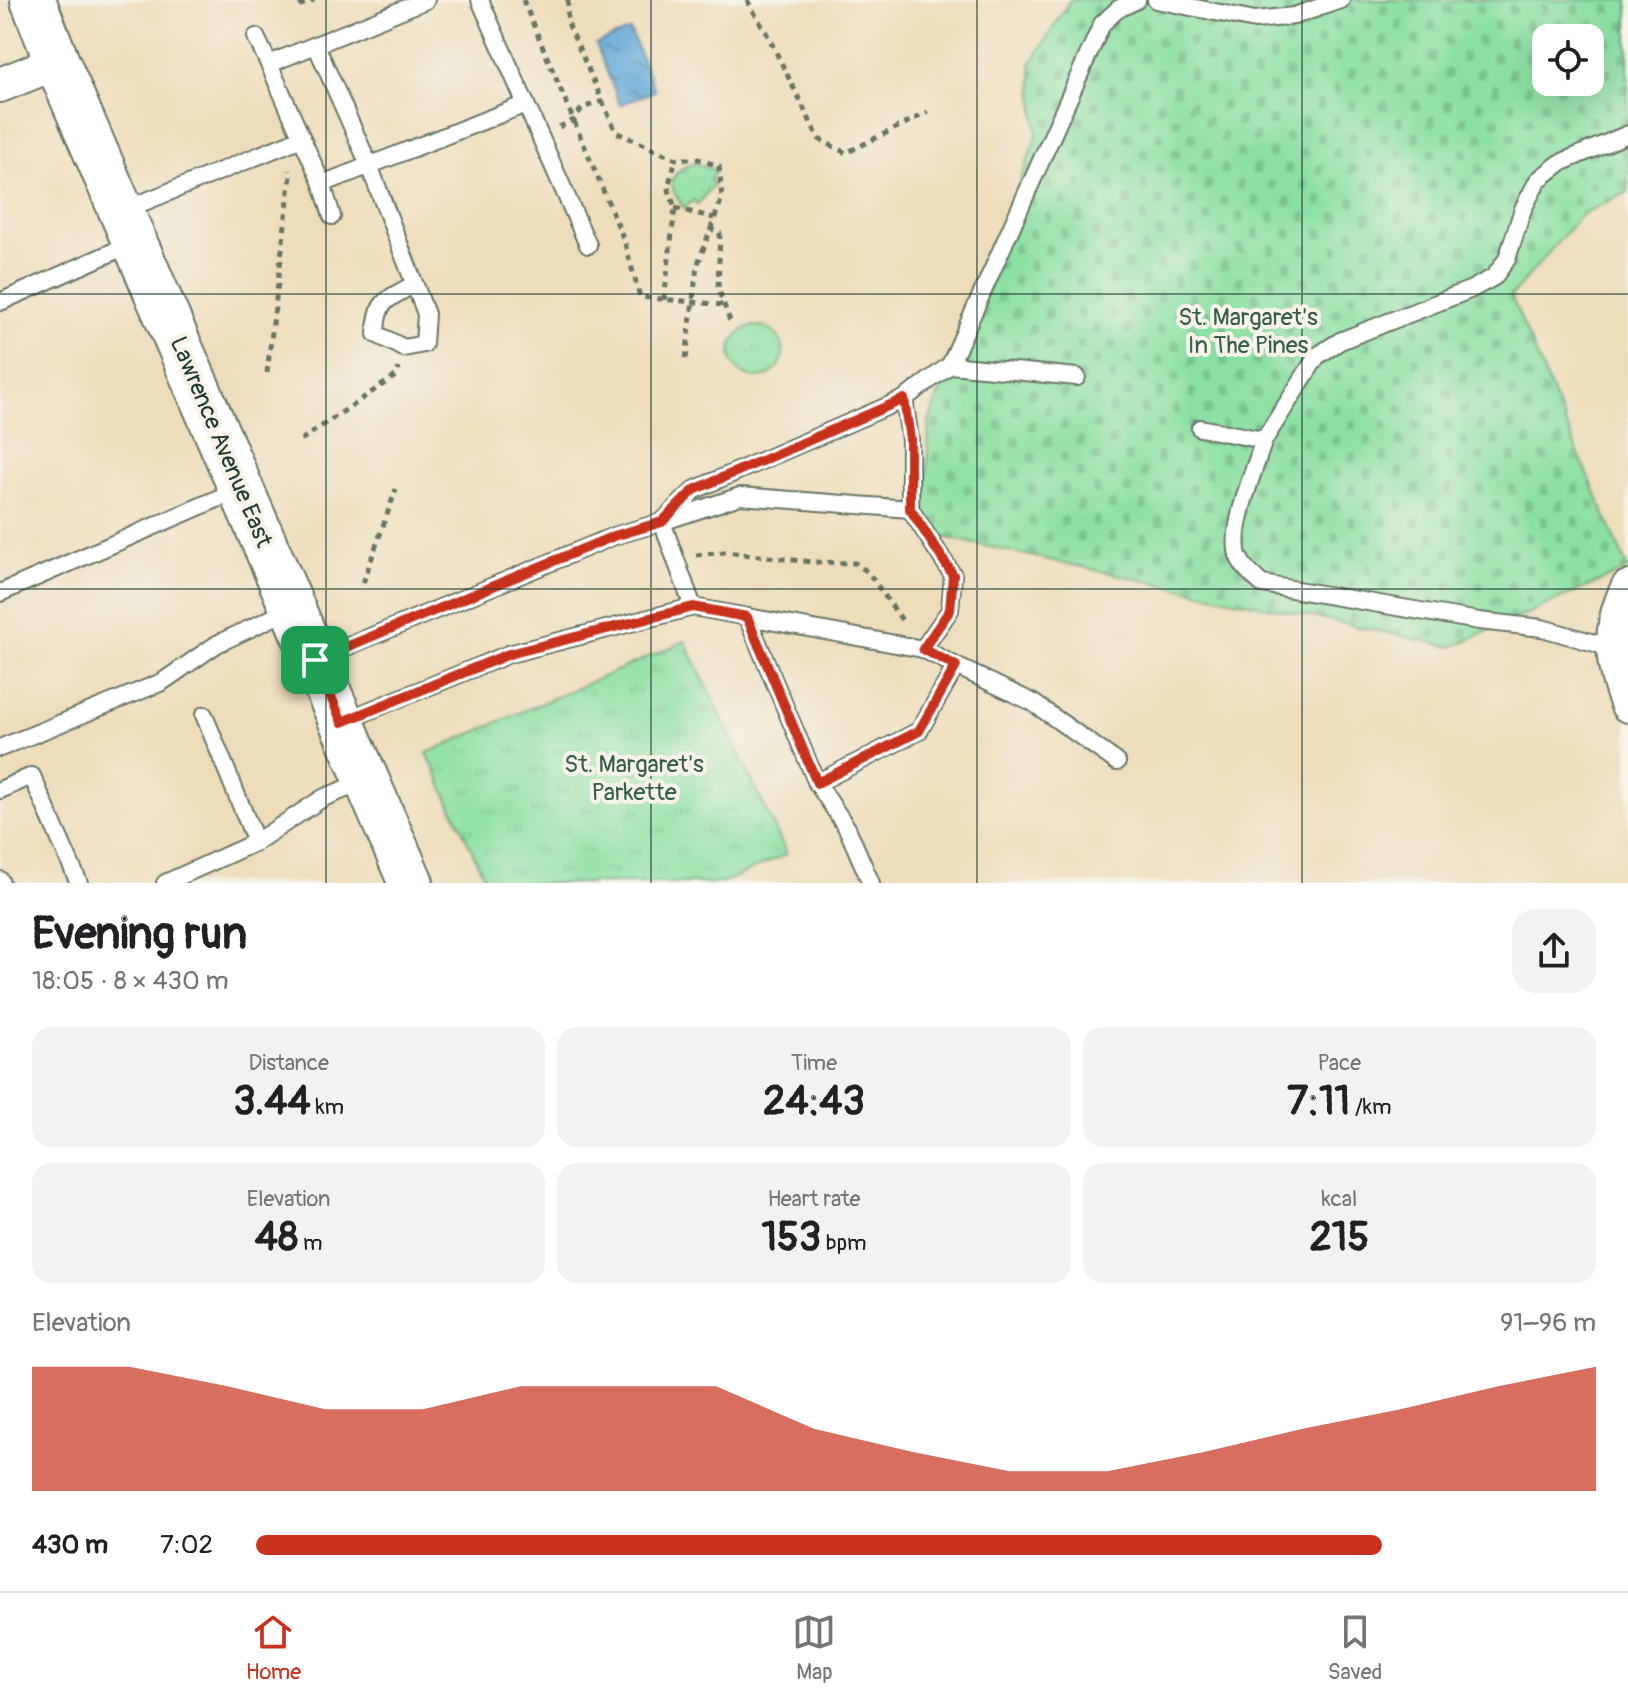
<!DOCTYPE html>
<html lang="en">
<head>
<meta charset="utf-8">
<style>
	body { margin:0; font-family:Pangolin,sans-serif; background:#f2f2f2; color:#202124; height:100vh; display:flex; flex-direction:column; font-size:30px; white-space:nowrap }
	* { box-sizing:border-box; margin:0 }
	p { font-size:26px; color:#757577 }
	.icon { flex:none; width:44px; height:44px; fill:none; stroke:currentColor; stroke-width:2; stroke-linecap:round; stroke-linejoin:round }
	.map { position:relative; height:883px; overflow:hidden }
	.side { display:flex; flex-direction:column; background:#fff; flex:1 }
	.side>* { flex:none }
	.fabs { position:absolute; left:1532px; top:24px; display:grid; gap:16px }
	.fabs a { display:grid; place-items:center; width:72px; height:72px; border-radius:16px; background:#fff; box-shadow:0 8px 32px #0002; font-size:40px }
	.pin { position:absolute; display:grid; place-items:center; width:68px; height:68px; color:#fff; margin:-34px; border-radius:16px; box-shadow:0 4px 12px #0006 }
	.round { display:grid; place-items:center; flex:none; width:84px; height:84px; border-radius:24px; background:#f2f2f2 }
	.head { display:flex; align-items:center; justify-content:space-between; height:136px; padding:0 32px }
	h1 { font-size:44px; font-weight:700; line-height:60px }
	.figures { display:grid; grid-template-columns:repeat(3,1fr); gap:12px; height:136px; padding:8px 32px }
	.figures div { display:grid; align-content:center; border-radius:20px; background:#f2f2f2; text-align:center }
	.figures b { font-size:40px; font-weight:700 }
	.figures small { font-size:22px; font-weight:400 }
	.figures p { font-size:22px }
	.chart { height:224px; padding:16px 32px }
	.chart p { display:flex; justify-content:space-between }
	.chart svg { width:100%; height:144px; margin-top:8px; fill:#c8321e; opacity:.7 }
	ul { padding:0 32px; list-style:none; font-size:26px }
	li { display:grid; grid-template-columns:128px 96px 1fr; align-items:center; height:60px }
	li i { height:20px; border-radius:10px; background:#c8321e }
	.menu { display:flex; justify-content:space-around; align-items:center; height:112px; border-top:2px solid #e0e0e0; background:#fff; font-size:22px; color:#757577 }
	.menu a { display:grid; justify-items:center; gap:4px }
	.menu .current { color:#c8321e }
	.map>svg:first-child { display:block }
	.cemetery { fill:url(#cemetery-stones); stroke:#548e6c; stroke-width:2; fill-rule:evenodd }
	.park { fill:url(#park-tufts); stroke:#548e6c; stroke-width:2 }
	.water { fill:url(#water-ripples); stroke:#407286; stroke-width:2 }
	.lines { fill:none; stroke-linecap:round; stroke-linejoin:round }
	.service-casing { stroke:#677563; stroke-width:20 }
	.minor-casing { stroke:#677563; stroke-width:38 }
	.secondary-casing { stroke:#677563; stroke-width:48 }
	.path { stroke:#677563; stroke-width:5; stroke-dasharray:6 6; stroke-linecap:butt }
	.service { stroke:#fff; stroke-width:16 }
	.minor { stroke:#fff; stroke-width:34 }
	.secondary { stroke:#fff; stroke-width:44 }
	.route-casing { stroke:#fff; stroke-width:16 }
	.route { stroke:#c8321e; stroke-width:10 }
	.grid { fill:none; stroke:#1f3d34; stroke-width:2; stroke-opacity:0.55 }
	.labels { text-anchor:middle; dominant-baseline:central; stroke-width:8; stroke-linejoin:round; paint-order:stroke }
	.park-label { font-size:24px; fill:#345e4a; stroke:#f7f3e8 }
	.street-label { font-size:24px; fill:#1f3d34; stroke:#f7f3e8 }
</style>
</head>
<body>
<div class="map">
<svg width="1628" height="883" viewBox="0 0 1628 883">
	<defs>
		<pattern id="cemetery-stones" width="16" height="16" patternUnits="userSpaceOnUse" patternTransform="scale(2)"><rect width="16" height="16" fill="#8ae0a3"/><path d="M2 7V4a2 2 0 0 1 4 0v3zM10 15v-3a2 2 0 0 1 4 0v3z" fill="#77c18d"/></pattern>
		<pattern id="park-tufts" width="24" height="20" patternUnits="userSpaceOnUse" patternTransform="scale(2)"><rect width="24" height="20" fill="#8ae0a3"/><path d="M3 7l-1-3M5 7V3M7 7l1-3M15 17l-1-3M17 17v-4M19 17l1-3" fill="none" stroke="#77c18d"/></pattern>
		<pattern id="water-ripples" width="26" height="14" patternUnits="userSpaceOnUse" patternTransform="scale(2)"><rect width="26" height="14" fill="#62a8d8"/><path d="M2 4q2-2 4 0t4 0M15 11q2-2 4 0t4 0" fill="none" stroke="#508ab0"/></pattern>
	</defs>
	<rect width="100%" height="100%" fill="#f7f3e8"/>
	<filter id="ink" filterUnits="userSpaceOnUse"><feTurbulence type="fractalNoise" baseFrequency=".0125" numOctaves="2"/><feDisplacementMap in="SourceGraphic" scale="16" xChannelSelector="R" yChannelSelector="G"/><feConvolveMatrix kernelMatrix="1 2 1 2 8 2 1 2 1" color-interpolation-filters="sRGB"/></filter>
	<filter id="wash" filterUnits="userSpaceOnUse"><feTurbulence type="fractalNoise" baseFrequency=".006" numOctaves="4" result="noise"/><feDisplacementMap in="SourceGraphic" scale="32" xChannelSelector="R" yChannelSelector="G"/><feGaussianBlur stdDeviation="1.8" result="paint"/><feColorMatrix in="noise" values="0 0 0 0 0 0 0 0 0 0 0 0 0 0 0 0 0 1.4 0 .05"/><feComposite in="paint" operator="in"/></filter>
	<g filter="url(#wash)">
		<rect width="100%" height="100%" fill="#edddbb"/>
		<path class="cemetery" d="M1070,0H1628V192L1582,214L1511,296L1628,569L1452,647L925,533L929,421L1037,135L1031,64ZM1546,38H1590V82H1546Z"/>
		<g class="park">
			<path d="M696,163L716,171L710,180L714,185L697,205L694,200L684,208L675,194L671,182C677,170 683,166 696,163Z"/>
			<circle cx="757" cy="352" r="26"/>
			<polygon points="685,641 787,854 722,883 487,883 427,753"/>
		</g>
		<polygon class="water" points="630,30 655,91 620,105 596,44"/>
	</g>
	<g filter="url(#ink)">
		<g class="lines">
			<g class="service-casing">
				<g id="service">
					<polyline points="426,0 269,64 322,184 526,104"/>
					<polyline points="480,0 588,245"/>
					<polyline points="1156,0 1255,20 1294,16 1341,0"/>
					<polyline points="256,37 269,64"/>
					<path d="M316,45L369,165L426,314L424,344L404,348L376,334C377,299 386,301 414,284"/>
					<polyline points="322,184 332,216"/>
					<polyline points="122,211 302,138"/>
					<polyline points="0,302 133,243"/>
					<polyline points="950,365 1102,24 1118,9 1137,0"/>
					<path d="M1200,428L1264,440C1255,468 1230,527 1238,555C1242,567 1253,576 1262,584L1479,621L1542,628L1612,648"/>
					<polyline points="1264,440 1317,356 1340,341 1472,289 1494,277 1507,259 1523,209 1538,180 1560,163 1628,134"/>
					<polyline points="0,593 240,489"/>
					<polyline points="693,607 662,522 740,496 910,509"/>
					<polyline points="747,617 817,783 847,828 871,883"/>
					<polyline points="923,649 956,666"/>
					<polyline points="317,659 614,536 662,522 694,490 904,399 950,365 1077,377"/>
					<polyline points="204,715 256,842"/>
					<polyline points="344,721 509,654 693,607 923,649 950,610 953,575 910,509 910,439 904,399"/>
					<polyline points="0,748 162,682 217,644 291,609"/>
					<polyline points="817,783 919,731 956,666 1032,702 1117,762"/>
					<polyline points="0,790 32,776 79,883"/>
					<polyline points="0,880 1,883"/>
					<polyline points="165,883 256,842 323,798 365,781"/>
				</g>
			</g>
			<g class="minor-casing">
				<g id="minor">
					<polyline points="0,85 57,62"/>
					<path d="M1628,588C1608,629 1611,664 1628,705"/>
				</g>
			</g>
			<g class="secondary-casing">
				<polyline id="secondary" points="33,0 57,62 411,883"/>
			</g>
			<g class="path">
				<polyline points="523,0 624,240 640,297 725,305"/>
				<polyline points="568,0 567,21 616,132 676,159 698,159 719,166 722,198 697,266 686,359"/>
				<polyline points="747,0 768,36 819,139 846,153 928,112"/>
				<polyline points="299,6 314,0"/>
				<polyline points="559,127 574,120 582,108 603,101"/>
				<polyline points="675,208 714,218"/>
				<polyline points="709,228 720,233 718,288 730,321"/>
				<polyline points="664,300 675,208 668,187 676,159"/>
				<polyline points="267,373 291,175 290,170"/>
				<polyline points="301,440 397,375 399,368"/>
				<polyline points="696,555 725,552 811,562 855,563 868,572 904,623"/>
				<polyline points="363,583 396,489"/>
			</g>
			<use href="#service" class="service"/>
			<use href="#minor" class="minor"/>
			<use href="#secondary" class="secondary"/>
		</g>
	</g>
	<g class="lines" filter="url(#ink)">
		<g class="route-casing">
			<polygon id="route" points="904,399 910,439 910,509 953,575 950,610 923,649 956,666 919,731 817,783 747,617 693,607 509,654 342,722 315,660 614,536 662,522 694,490"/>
		</g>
		<use href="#route" class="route"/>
	</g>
	<path class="grid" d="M326,0V883M651,0V883M977,0V883M1302,0V883M0,294H1628M0,589H1628"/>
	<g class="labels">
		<g class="park-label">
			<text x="1248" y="317">St. Margaret's<tspan x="1248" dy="28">In The Pines</tspan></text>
			<text x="634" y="764">St. Margaret's<tspan x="634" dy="28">Parkette</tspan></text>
		</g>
		<g class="street-label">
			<text transform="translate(221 442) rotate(67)">Lawrence Avenue East</text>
		</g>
	</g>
</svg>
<div class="fabs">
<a><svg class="icon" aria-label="locate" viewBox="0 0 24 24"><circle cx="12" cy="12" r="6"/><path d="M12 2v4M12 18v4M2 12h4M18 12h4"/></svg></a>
</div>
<div class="pin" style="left:315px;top:660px;background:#1e9e55"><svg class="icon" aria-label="arrive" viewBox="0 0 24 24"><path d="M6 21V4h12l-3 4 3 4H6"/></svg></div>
</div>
<section class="side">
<div class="head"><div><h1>Evening run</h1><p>18:05 · 8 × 430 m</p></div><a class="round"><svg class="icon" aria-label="share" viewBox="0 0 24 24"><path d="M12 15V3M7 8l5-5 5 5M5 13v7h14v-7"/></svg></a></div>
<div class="figures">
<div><p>Distance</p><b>3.44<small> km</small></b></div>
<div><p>Time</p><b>24:43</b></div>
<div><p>Pace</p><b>7:11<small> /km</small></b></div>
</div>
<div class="figures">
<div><p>Elevation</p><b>48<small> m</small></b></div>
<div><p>Heart rate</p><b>153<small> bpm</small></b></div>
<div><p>kcal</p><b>215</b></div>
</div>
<div class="chart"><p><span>Elevation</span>91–96 m</p>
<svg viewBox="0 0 160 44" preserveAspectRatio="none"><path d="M0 44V6L10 6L20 12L30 19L40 19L50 12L60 12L70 12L80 25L90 32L100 38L110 38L120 32L130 25L140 19L150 12L160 6V44z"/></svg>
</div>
<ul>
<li><b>430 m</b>7:02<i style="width:84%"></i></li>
</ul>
</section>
<nav class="menu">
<a class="current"><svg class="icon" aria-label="home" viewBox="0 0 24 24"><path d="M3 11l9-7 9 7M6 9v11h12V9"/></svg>Home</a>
<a><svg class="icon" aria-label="map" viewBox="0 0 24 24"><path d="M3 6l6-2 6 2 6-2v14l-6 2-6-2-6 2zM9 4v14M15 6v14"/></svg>Map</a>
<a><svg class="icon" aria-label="saved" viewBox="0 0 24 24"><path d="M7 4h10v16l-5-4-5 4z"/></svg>Saved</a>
</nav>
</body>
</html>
